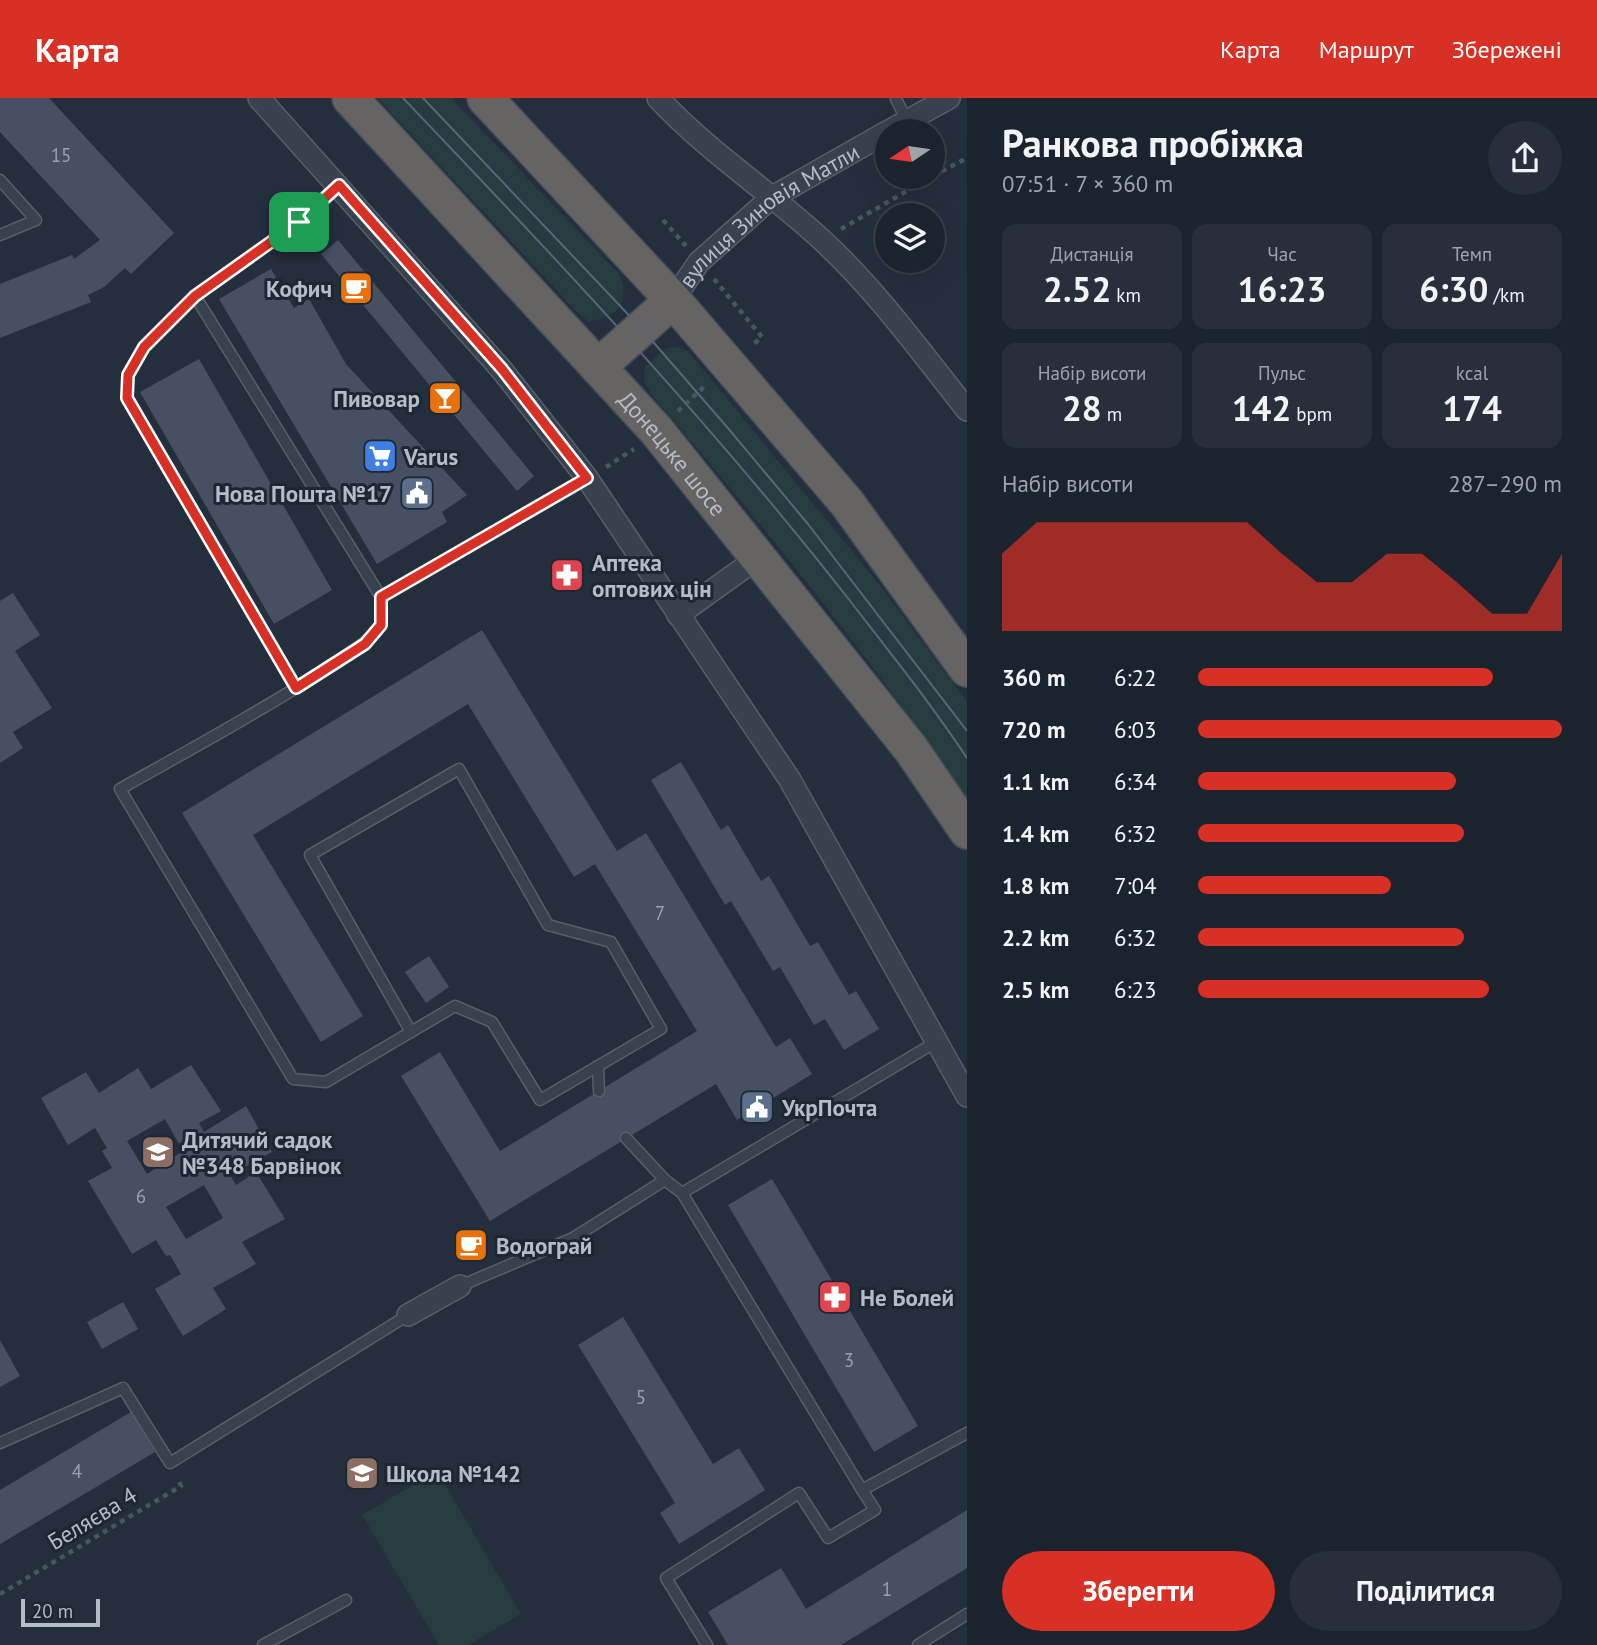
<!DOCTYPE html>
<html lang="uk">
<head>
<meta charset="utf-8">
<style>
	body { margin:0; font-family:"PT Sans",sans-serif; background:#282f3a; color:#f1f3f6; height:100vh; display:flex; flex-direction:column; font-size:26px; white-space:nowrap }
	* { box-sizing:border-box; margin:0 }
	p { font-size:23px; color:#a0a4aa }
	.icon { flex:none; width:38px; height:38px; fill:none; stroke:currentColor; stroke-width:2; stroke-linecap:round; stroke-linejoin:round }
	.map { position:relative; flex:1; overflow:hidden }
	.details { display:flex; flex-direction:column; background:#1b232e; width:630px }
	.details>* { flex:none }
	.needle { width:46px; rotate:257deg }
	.buttons { position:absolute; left:875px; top:21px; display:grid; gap:14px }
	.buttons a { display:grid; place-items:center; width:70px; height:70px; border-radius:50%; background:#1b232e; box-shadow:0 7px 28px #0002,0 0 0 2px #39404a; font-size:35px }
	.scale { position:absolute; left:21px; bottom:18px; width:79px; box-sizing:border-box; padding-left:7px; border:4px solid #b4bcc9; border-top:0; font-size:19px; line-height:24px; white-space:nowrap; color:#b4bcc9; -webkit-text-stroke:5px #1d2633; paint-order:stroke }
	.pin { position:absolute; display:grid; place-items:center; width:60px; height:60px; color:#fff; margin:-30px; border-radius:14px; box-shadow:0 4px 10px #0006 }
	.round { display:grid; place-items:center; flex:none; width:74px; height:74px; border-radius:37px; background:#282f3a }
	.summary { display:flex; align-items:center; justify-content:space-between; height:119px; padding:0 35px }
	h1 { font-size:38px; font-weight:800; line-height:52px }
	.metrics { display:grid; grid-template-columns:repeat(3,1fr); gap:10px; height:119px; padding:7px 35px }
	.metrics div { display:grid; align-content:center; border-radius:14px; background:#282f3a; text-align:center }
	.metrics b { font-size:35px; font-weight:800 }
	.metrics small { font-size:19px; font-weight:400 }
	.metrics p { font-size:19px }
	.chart { height:196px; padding:14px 35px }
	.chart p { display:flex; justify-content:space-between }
	.chart svg { width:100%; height:126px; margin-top:7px; fill:#d93025; opacity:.7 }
	.primary-button { display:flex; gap:14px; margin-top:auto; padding:14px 35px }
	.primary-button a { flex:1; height:80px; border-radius:42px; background:#d93025; color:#fff; font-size:28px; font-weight:800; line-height:80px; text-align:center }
	.primary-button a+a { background:#282f3a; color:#f1f3f6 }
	ul { padding:0 35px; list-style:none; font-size:23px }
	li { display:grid; grid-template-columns:112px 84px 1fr; align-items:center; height:52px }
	li i { height:18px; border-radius:9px; background:#d93025 }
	header { display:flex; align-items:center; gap:42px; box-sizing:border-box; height:98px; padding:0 35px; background:#d93025; color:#fff }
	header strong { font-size:33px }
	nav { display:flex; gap:38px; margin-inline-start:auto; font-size:24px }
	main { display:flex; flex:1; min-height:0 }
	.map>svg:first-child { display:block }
	.green { fill:#263c3f }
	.building { fill:#455162; fill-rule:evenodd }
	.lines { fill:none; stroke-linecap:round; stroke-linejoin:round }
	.service-casing { stroke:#565f6c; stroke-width:13 }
	.minor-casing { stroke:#565f6c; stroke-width:24 }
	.trunk-casing { stroke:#434c59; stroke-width:38 }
	.path { stroke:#44595c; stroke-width:4.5; stroke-dasharray:5 5; stroke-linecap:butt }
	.service { stroke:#38414e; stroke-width:10 }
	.minor { stroke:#38414e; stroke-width:21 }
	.trunk { stroke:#656462; stroke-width:35 }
	.tram { stroke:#5a6575; stroke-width:2 }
	.route-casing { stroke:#fff; stroke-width:14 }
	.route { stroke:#d93025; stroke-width:9 }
	.labels { text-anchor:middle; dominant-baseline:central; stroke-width:6; stroke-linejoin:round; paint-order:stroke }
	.number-label { font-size:19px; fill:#98a1af }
	.street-label { font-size:23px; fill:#b4bcc9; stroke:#1d2633 }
	.poi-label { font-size:23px; font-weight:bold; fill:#b4bcc9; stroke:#1d2633; text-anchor:start }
</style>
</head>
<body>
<header>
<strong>Карта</strong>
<nav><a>Карта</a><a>Маршрут</a><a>Збережені</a></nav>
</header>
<main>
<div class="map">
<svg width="967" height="1547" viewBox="0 0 967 1547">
	<rect width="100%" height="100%" fill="#242f3e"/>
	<g class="green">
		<path d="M377,0H451L619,176C632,204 616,221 588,223L577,214Z"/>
		<path d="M677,249L688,253L878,485L967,604V703C872,559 762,427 651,296L644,283L645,268L667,250Z"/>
		<polygon points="437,1373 521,1516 468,1547 439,1547 362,1417"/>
	</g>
	<g class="building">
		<polygon points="0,0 49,0 174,135 131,176 125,170 104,189 88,197 91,204 0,240 0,186 72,157 74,161 100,142 0,34"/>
		<polygon points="338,142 534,378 517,393 321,156"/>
		<polygon points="271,171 294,210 309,201 346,266 467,397 442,414 447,424 377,466 219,201"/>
		<polygon points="199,261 332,492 274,526 140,294"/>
		<polygon points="13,495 40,537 15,553 52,610 13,634 23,650 0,665 0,503"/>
		<polygon points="482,532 617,753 646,735 776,949 790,940 812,976 737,1022 716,986 490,1123 401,978 440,954 500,1053 697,933 595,766 574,779 468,606 253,737 363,918 321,944 182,715"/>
		<polygon points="681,664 721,732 728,727 761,783 769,778 810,848 818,844 849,897 856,893 879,931 844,952 825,921 814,927 780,869 773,873 731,803 725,807 651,682"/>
		<polygon points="429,858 449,889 426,905 405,874"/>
		<path d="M191,967L221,1013L199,1025L204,1034L246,1008L272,1054L230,1077L236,1087L256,1074L285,1121L242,1144L256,1166L213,1190L226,1211L183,1238L155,1191L181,1176L170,1157L166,1158L156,1142L132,1156L88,1083L112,1070L102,1053L107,1050L95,1030L68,1047L41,1000L86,974L99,995L138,970L151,991ZM165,1021L183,1053L147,1076L127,1043ZM204,1087L223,1120L186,1141L166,1109Z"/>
		<polygon points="772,1081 918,1328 874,1354 728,1107"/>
		<polygon points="123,1204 138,1231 102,1251 87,1224"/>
		<polygon points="623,1219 713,1366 739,1350 765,1392 679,1446 660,1415 675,1405 578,1247"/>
		<polygon points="0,1242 20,1278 0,1289"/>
		<polygon points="131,1314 155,1354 0,1446 0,1392"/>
		<polygon points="967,1412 967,1470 841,1547 728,1547 708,1514 781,1470 806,1511"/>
	</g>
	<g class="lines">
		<g class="service-casing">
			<g id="service">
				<polyline points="896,1 907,23"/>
				<polyline points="0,82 36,122 0,137"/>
				<path d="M195,198L381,499C381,507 383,519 381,526C372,554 158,669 120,691L293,981L326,984L455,908L492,924L540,1002L598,968L599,993"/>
				<polyline points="381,499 587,380"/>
				<polyline points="296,590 127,300 128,277 144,249 195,198 299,124 339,87"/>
				<polyline points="411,934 310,757 459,671 548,827 611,844 661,931 598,968"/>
				<polyline points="626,1040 665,1082"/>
				<polyline points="682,1095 862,1392 967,1335"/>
				<polyline points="460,1188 573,1140 665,1082 682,1095 936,944"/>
				<polyline points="0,1345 123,1290 170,1365 408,1217"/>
				<polyline points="263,1547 346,1502"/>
				<polyline points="707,1547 666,1480 799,1395 828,1440 875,1412 862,1392"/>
				<polyline points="918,1547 967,1516"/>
			</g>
		</g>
		<g class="minor-casing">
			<g id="minor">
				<polyline points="259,0 501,271 587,380 790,682 967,998"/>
				<path d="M658,0C707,53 769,93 822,142C877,193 921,254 967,312"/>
				<polyline points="889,33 949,0"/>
				<path id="s1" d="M673,202L699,164L771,100L887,34"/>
				<polyline points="678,517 759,459"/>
				<polyline points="408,1217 460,1188"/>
			</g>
		</g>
		<g class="trunk-casing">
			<g id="trunk">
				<path id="s2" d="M350,0L656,332L911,651L967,733"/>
				<polyline points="485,0 673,202 847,405 967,571"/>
				<polyline points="598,269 673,202"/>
			</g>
		</g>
		<g class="path">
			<polyline points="933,78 967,60"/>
			<polyline points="663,122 686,148"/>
			<polyline points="841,131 931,79"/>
			<polyline points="714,181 762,239 751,248"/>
			<polyline points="678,313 707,286"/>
			<polyline points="606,369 634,351"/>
			<polyline points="0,1496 181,1388 178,1381"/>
		</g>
		<use href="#service" class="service"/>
		<use href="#minor" class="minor"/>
		<use href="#trunk" class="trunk"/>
		<g class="tram">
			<path d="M403,0C557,161 709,323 847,499C888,552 930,604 967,660"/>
			<polyline points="423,0 641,230 727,329 808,426 967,633"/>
		</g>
	</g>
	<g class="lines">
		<g class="route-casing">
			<polygon id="route" points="339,87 502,271 587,380 381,499 381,527 365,546 296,590 127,300 128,277 144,249 195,198 299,124"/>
		</g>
		<use href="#route" class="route"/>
	</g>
	<defs>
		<g id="cafe-square" transform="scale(1.75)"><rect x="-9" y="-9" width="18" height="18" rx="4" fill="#e8710a" stroke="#1d2633"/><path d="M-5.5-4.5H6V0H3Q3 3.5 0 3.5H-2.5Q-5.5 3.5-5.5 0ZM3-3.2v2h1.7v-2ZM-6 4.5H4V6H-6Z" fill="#fff"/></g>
		<g id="bar-square" transform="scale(1.75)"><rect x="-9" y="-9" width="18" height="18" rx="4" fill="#e8710a" stroke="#1d2633"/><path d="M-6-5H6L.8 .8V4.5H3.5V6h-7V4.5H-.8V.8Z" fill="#fff"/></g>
		<g id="supermarket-square" transform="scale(1.75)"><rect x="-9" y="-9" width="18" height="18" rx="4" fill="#3f7fe0" stroke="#1d2633"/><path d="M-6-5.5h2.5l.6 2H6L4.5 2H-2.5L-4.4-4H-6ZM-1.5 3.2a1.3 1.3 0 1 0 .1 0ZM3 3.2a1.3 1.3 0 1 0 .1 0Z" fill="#fff"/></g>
		<g id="civic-square" transform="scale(1.75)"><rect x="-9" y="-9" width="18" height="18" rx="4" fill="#5c6f8a" stroke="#1d2633"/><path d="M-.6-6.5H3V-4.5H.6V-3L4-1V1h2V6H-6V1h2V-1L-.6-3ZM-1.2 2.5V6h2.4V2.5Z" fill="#fff"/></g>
		<g id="pharmacy-square" transform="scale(1.75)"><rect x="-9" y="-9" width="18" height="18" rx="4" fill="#e0444e" stroke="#1d2633"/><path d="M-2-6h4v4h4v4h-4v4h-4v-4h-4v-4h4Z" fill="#fff"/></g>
		<g id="school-square" transform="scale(1.75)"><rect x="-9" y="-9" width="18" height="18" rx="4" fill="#8d6e63" stroke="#1d2633"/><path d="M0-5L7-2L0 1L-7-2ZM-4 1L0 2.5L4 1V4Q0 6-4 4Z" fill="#fff"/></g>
	</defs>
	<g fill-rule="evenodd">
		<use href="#cafe-square" x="356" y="190"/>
		<use href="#bar-square" x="445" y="300"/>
		<use href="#supermarket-square" x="380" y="358"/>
		<use href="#civic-square" x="417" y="395"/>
		<use href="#pharmacy-square" x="567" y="477"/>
		<use href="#civic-square" x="757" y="1009"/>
		<use href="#school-square" x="158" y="1054"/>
		<use href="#cafe-square" x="471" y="1147"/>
		<use href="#pharmacy-square" x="835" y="1199"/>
		<use href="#school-square" x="362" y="1375"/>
	</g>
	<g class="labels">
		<g class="number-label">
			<text x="61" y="57">15</text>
			<text x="660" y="815">7</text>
			<text x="141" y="1098">6</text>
			<text x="849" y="1262">3</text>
			<text x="641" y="1299">5</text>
			<text x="77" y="1373">4</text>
			<text x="887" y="1491">1</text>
		</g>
		<g class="street-label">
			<text stroke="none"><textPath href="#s1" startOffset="130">вулиця Зиновія Матли</textPath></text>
			<text stroke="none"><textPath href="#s2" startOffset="480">Донецьке шосе</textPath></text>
			<text transform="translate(92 1420) rotate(-31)">Беляєва 4</text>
		</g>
		<g class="poi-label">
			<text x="332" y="190" text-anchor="end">Кофич</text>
			<text x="420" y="300" text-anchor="end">Пивовар</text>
			<text x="404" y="358">Varus</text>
			<text x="392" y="395" text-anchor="end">Нова Пошта №17</text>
			<text x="592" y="464">Аптека<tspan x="592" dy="26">оптових цін</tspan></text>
			<text x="782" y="1009">УкрПочта</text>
			<text x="182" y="1041">Дитячий садок<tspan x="182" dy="26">№348 Барвінок</tspan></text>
			<text x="496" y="1147">Водограй</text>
			<text x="860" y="1199">Не Болей</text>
			<text x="386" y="1375">Школа №142</text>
		</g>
	</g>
</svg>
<div class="buttons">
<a><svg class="needle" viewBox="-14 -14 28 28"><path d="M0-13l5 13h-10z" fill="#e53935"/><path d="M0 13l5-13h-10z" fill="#a0a4aa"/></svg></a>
<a><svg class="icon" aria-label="layers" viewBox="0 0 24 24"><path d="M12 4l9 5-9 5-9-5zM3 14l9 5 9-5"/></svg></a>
</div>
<div class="scale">20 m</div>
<div class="pin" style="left:299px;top:124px;background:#1e9e55"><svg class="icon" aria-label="arrive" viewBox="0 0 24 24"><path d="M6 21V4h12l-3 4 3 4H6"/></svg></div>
</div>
<section class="details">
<div class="summary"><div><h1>Ранкова пробіжка</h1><p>07:51 · 7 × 360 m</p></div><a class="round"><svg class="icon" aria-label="share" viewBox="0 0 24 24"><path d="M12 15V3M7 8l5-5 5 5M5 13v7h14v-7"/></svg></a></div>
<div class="metrics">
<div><p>Дистанція</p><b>2.52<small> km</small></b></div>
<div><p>Час</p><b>16:23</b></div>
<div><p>Темп</p><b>6:30<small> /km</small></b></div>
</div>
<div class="metrics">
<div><p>Набір висоти</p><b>28<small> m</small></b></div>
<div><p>Пульс</p><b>142<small> bpm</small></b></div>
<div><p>kcal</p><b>174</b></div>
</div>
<div class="chart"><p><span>Набір висоти</span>287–290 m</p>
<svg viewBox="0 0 160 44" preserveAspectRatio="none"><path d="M0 44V17L10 6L20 6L30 6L40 6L50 6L60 6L70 6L80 17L90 27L100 27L110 17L120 17L130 27L140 38L150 38L160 17V44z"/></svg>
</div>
<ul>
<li><b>360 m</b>6:22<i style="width:81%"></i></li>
<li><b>720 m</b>6:03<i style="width:100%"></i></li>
<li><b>1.1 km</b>6:34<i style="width:71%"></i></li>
<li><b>1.4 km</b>6:32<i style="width:73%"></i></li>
<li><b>1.8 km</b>7:04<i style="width:53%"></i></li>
<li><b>2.2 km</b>6:32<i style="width:73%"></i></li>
<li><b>2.5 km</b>6:23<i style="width:80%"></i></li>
</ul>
<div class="primary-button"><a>Зберегти</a><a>Поділитися</a></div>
</section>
</main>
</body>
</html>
